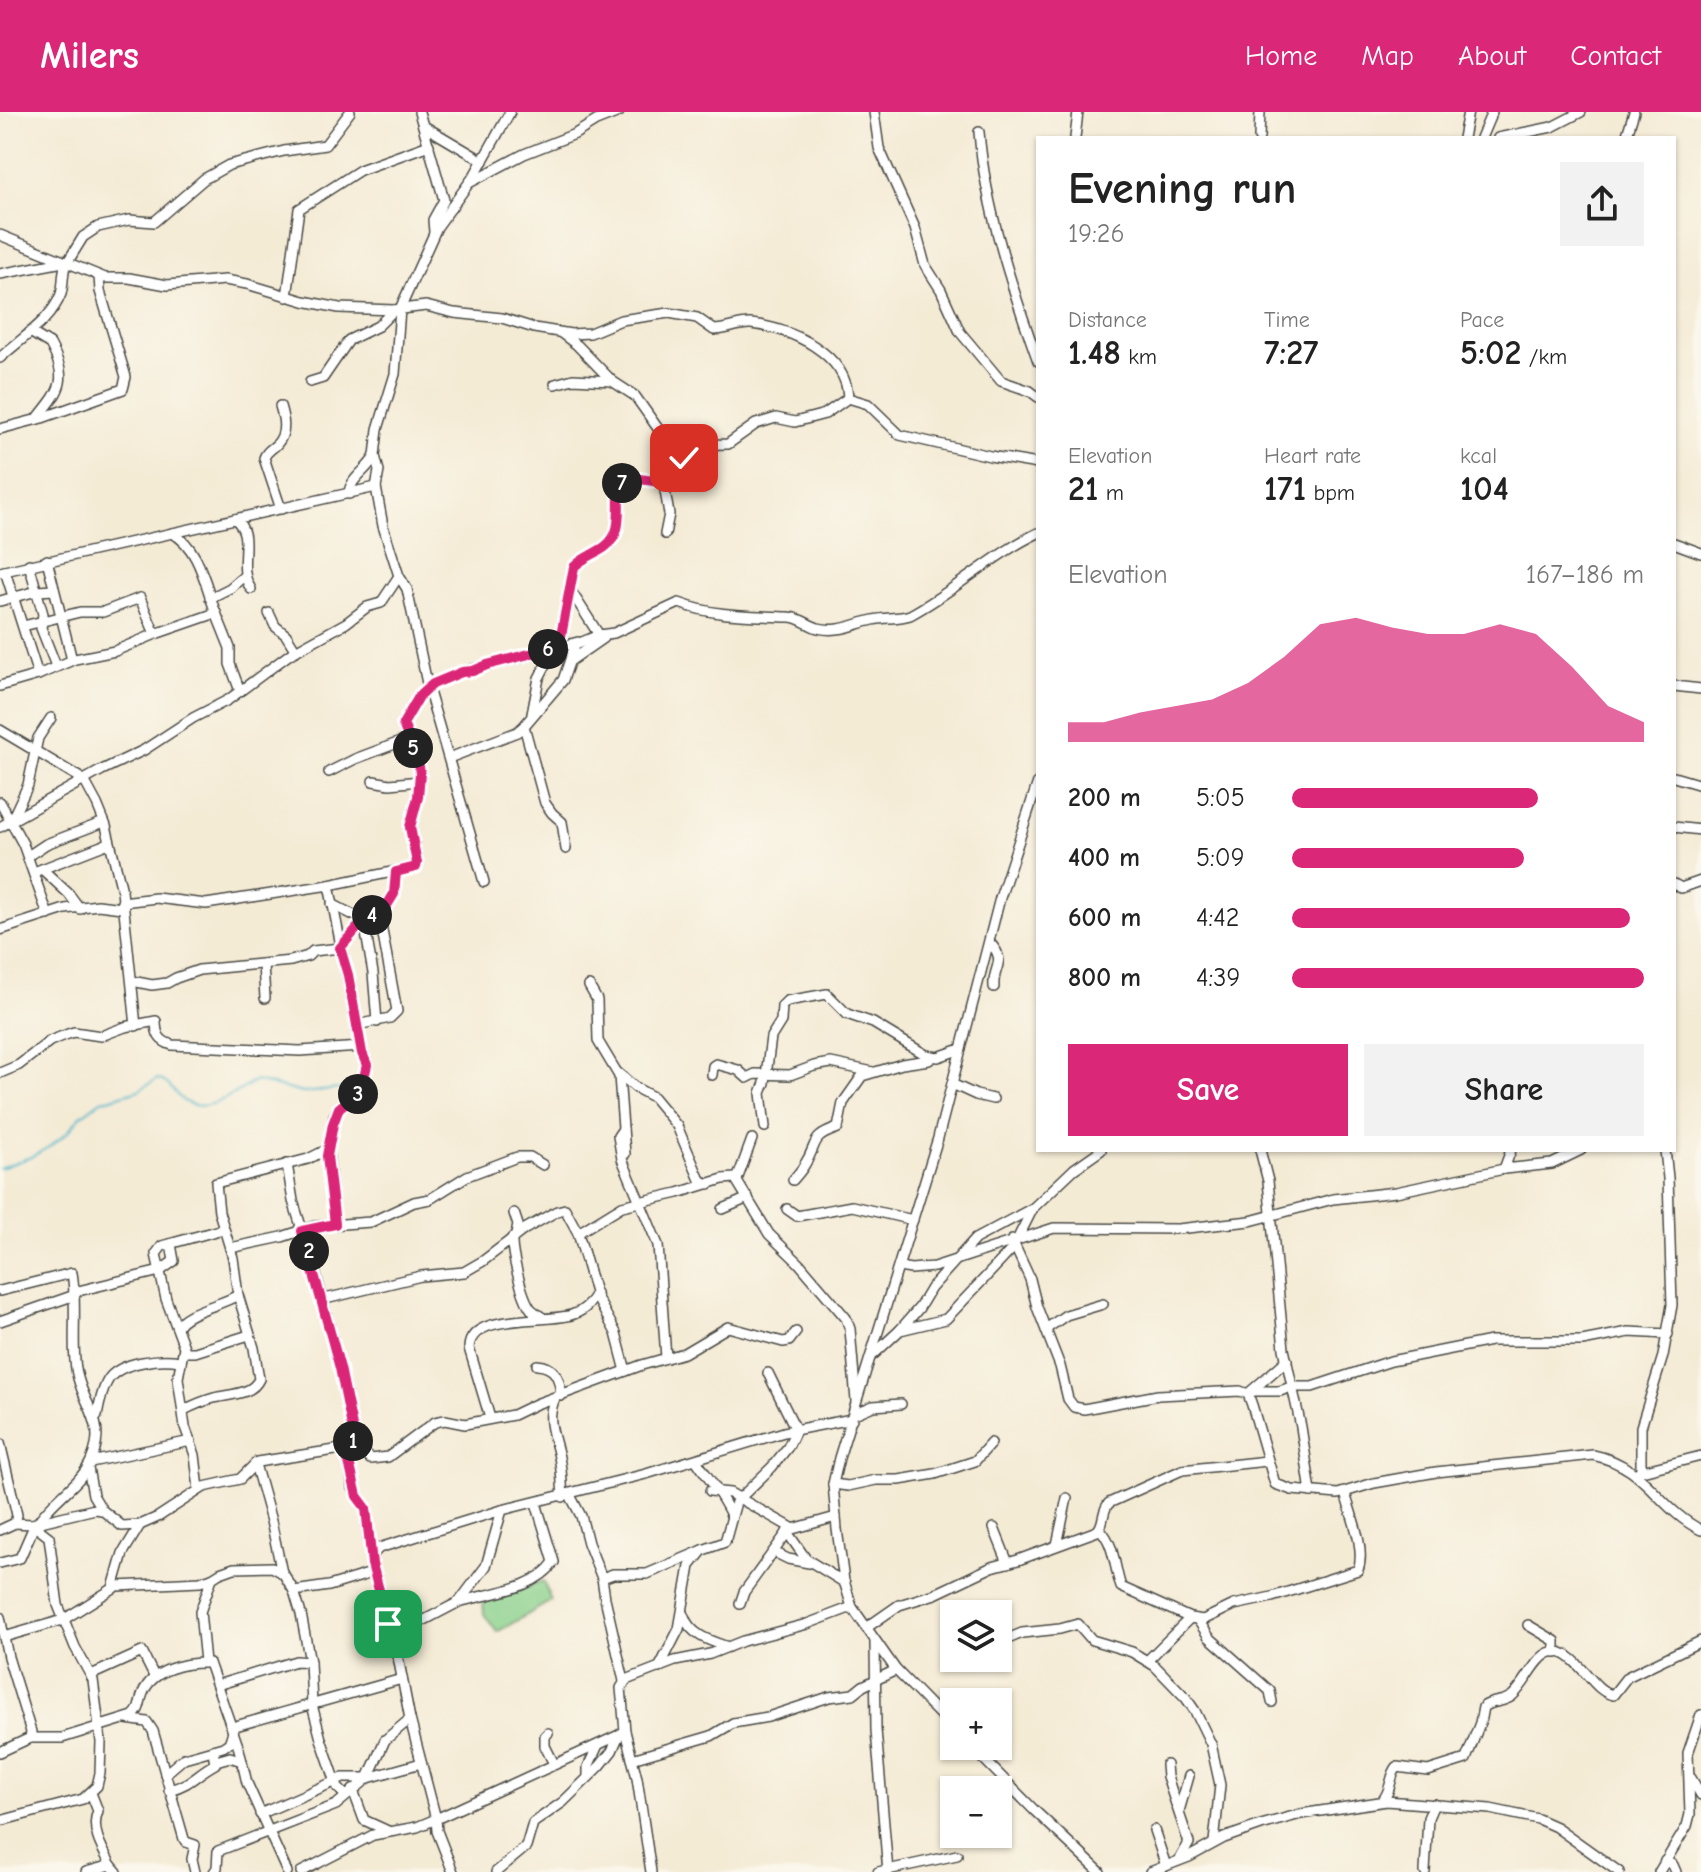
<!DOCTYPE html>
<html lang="en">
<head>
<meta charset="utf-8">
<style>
	body { margin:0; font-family:"Comic Neue",sans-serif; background:#f2f2f2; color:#222; height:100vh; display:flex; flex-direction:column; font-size:30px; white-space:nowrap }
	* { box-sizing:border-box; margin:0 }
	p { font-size:26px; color:#767676 }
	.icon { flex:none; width:44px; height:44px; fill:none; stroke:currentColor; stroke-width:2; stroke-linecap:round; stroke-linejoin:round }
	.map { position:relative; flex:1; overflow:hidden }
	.details { position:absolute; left:1036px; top:24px; width:640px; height:1016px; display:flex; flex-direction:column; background:#fff; border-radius:0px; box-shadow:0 2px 6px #0004 }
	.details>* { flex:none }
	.controls { position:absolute; left:940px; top:1488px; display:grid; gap:16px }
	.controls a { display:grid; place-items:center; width:72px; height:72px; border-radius:0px; background:#fff; box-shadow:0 2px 6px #0004; font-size:40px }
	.pin { position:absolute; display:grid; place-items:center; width:68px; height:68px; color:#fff; margin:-34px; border-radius:16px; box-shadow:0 4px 12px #0006 }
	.km { position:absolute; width:40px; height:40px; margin:-20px; border-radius:50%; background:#222; color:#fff; font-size:22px; line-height:40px; text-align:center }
	.round { display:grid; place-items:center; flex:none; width:84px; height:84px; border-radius:0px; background:#f2f2f2 }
	.head { display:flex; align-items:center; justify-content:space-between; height:136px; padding:0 32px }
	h1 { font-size:44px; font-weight:800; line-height:60px }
	.metrics { display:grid; grid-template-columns:repeat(3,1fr); gap:12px; height:136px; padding:8px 32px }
	.metrics div { display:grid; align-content:center }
	.metrics b { font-size:34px; font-weight:800 }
	.metrics small { font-size:22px; font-weight:400 }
	.metrics p { font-size:22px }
	.chart { height:224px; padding:16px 32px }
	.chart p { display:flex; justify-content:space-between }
	.chart svg { width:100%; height:144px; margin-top:8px; fill:#db2777; opacity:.7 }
	.button { display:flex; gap:16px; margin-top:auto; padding:16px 32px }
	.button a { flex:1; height:92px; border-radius:0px; background:#db2777; color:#fff; font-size:32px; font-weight:800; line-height:92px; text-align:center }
	.button a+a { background:#f2f2f2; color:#222 }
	ul { padding:0 32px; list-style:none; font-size:26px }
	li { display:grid; grid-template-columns:128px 96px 1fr; align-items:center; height:60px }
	li i { height:20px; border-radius:10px; background:#db2777 }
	header { display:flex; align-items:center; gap:48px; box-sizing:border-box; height:112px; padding:0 40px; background:#db2777; color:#fff }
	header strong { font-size:38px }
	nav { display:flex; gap:44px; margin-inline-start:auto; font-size:28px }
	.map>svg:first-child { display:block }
	.green { fill:#89d08b; stroke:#5a7e5b; stroke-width:2 }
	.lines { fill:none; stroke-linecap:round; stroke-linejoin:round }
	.stream { stroke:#4db5cb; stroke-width:2 }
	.minor-casing { stroke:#494844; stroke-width:12 }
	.minor { stroke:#fff; stroke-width:9 }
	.route-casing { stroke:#fff; stroke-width:16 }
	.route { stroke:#db2777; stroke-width:10 }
</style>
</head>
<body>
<header>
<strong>Milers</strong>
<nav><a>Home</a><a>Map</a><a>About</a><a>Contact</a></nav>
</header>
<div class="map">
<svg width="1701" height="1760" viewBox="0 0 1701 1760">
	<rect width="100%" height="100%" fill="#fbf7ec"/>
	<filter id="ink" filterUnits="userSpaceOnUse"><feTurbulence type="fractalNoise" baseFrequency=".0125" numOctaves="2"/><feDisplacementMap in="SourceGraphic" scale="16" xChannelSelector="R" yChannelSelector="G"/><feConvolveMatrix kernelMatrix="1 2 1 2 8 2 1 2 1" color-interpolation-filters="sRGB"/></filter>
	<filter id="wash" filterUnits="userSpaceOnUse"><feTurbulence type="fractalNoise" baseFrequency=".006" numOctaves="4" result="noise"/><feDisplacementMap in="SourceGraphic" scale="32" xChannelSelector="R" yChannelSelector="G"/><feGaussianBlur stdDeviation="1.8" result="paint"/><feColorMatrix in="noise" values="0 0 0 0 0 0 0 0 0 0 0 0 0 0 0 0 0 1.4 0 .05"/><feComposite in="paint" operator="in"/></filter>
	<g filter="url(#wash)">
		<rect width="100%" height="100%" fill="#f4ebd5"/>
		<polygon class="green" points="543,1469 551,1489 497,1520 484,1502 483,1488"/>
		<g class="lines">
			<path class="stream" d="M0,1056L31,1045L49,1035L68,1020L81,1004L101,989L139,978L157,967C170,970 172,979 181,987C204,1006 235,980 256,969L303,981L358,975"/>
		</g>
	</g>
	<g filter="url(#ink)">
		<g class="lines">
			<g class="minor-casing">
				<g id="minor">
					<polyline points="419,0 444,88 433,108 434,120"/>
					<polyline points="874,0 879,36 915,116 925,153 941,178 960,220 1001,269 1030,279 1038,285"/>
					<polyline points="424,14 483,49"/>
					<path d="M979,20C985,95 1013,179 1038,249"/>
					<polyline points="1075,26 1078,0"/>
					<polyline points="1259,26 1260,0"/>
					<polyline points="1463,26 1468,0"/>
					<polyline points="1481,26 1492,0"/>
					<polyline points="1498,26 1552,15 1581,0"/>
					<polyline points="1626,26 1634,0"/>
					<polyline points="469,71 524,42 575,22 596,9 619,0"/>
					<path d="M0,123L105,166H129L167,173L225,168L247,172L304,189L339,196L394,198L426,194L454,201L502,206L534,216L571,222L590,221L621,208L669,201L697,206L714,218C727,218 739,211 751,212C791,216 847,242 848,286"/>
					<polyline points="67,151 83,125 98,115 129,108 154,110 204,67 229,53 284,39 325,33 350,0"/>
					<polyline points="0,162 63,150"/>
					<polyline points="287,185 299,97 360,58 429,33"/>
					<path d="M30,220L50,232C70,269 60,278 37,307"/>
					<polyline points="561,221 577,233 612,269 635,284 664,325 681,333 728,332 756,312 776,306 795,310 825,302 848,286 868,292 900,323 990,344 1038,352"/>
					<path d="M0,246C20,227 51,209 61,182C64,172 62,161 66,151"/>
					<polyline points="310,270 323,266 349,228 378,214 394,198"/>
					<polyline points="555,272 573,267 612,269"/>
					<path d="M280,294C284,307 287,321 277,332C271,338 267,338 264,346L281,397"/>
					<polyline points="0,317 42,306 123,277 126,265 100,179 99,164"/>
					<polyline points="672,363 675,354 698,334"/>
					<path d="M349,382C349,367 368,358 375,344"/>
					<path d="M235,407C256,424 235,453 251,477"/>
					<polyline points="665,422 669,402 665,379 667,367"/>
					<polyline points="1674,431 1701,441"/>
					<polyline points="47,448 72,548"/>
					<polyline points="29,452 43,502 41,516 56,554"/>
					<polyline points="5,459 38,563"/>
					<polyline points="0,460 376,375"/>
					<path d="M569,476L599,523L614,521L679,491C716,505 751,503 789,505C799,505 808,513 818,516C839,521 854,512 873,508C886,505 898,507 910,503C955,479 992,443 1038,421"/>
					<polyline points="210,486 230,476 244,464"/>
					<polyline points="0,489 37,479 54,478"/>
					<polyline points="216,501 230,536 230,552 240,579"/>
					<polyline points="269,501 275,514 286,523 296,539"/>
					<polyline points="23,514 80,500 103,500 140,486 155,522"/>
					<polyline points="570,549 603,526"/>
					<path d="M0,574L38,563L75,547L115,539L158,521L216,501C206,476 199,434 172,421"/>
					<polyline points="1674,574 1701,577"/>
					<polyline points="532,602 539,566 561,524 574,455 611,430 619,412 620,373 632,366 661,370 697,352 715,332"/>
					<polyline points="524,614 545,691 552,701 562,710 566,737"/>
					<polyline points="0,618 84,668 97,692 106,714 122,779 136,914"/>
					<polyline points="449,646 517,620 524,614 563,568 575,533 599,523"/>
					<polyline points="329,660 355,647 408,627"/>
					<polyline points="1674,665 1701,673"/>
					<polyline points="373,669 390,672 420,669"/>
					<polyline points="0,690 23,732 48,803"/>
					<polyline points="12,707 28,673 38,626 51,606"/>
					<polyline points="0,715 102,658 144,638 193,606 228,588 290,542 346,511 367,495 381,491 399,464"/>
					<polyline points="1674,715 1701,718"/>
					<polyline points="28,744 46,732 104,710"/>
					<polyline points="42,757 69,782 80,797"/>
					<polyline points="34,760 109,731"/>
					<polyline points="484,770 428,576 407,477 399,464 383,414 376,375 379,359 375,344 378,317 395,262 400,197 437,115 474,64 510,0"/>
					<polyline points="1674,772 1681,776 1701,769"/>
					<polyline points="329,773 361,935 367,953 361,978 339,996 334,1004 328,1037 335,1112"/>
					<path d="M122,790L156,786L206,792L329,773L416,755C419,742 412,730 411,717C410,700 420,684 420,667C420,646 406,631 403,612L420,583L433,572L462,560L578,530"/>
					<polyline points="0,818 65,797 98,793 122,796"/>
					<path d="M990,831C1008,850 992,855 994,875"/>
					<polyline points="263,852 265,886"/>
					<polyline points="132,869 152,873 167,871 176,866 199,858 291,849 308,844 313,839 340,836 364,810 361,807 332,792"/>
					<polyline points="589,874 597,888 598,929 619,964 625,1042"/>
					<polyline points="377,910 373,861 364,810 367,805 383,800"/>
					<polyline points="357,913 390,906 397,899 381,813 383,800 394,782 396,760"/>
					<path d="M0,961L19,953L50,929L68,922L74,920L101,924L125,915L156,909C156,922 159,929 172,933L300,939L361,935"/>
					<polyline points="618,961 636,976 653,985 677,1014 700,1068 709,1072"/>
					<polyline points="712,963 713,954 716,952 738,958 747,966 755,962 790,963 814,954 831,951 873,960"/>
					<polyline points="952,972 976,983 993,987"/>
					<polyline points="765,1015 761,981 765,971 771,925 781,909 782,894 787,889 827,882 847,902 873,911 926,943 938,945 961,937"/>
					<polyline points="623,1017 618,1024 622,1047 658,1133 666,1246"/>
					<polyline points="1260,1038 1268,1069 1284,1237 1301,1315 1311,1380"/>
					<polyline points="287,1052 293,1089 314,1155 345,1275 355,1329"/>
					<polyline points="1504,1057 1511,1038"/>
					<polyline points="737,1068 752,1027"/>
					<path d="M793,1068C797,1063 802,1058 805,1052C819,1030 809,1026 838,1016L843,991L862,964L902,952L929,948L933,945"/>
					<polyline points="723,1097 748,1086"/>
					<polyline points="787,1097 797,1104 852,1094 913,1108"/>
					<polyline points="514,1101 518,1113 516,1123"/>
					<polyline points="578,1121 622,1094 678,1081 723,1067 735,1066 769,1122 799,1151 846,1206 850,1217 856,1289"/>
					<path d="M512,1126C511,1140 522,1186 531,1197C533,1199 540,1204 542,1205"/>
					<polyline points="1018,1126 1033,1096 1074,1057 1101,1038"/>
					<path d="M1012,1128L1030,1167L1037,1195L1060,1254L1068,1287L1074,1295L1084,1297L1158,1283L1240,1279L1248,1282L1252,1293L1275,1372L1292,1378L1338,1382L1374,1371L1436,1360L1593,1343C1647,1354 1657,1396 1701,1418"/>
					<polyline points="230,1136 282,1125 315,1114 371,1110 414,1090 430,1087 467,1064 517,1045 530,1045 543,1053"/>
					<polyline points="899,1155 911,1157 934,1155 1054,1116 1178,1117 1250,1109 1333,1087 1396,1080 1504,1057 1552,1052 1581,1038"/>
					<path d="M0,1179L72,1161C78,1194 70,1238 78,1266C87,1299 107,1312 91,1349C80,1373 53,1387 38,1410"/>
					<polyline points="74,1180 160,1159 174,1149 171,1132"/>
					<polyline points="321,1188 421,1164 464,1160 483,1149 525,1117 557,1099 565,1097 578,1121 596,1184 616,1221 626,1259"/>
					<polyline points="0,1209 75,1183"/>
					<path d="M177,1215C185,1199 220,1194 238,1183"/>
					<polyline points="1046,1217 1066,1203 1103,1192"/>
					<polyline points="900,1218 919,1196 931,1176 975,1127 1033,1096"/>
					<polyline points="184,1240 195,1240 249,1223"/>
					<polyline points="873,1243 900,1218 946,1207 1015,1134"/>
					<path d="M537,1253C556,1254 560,1267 561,1284"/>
					<polyline points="1250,1280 1287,1248"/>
					<polyline points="1248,1282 1254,1279 1280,1279 1291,1275 1312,1275 1391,1249 1491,1229 1582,1229 1629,1220 1668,1222"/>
					<path d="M555,1286C544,1310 557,1328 560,1351C562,1362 562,1374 563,1385"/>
					<path d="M184,1298C194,1293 203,1289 214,1286C230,1282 252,1283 259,1267L254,1236L238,1183L233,1146L219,1100L216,1071L308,1047L328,1037"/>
					<polyline points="854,1302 873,1294 901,1292"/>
					<path d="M97,1304C99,1293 102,1278 108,1268C120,1249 161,1246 180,1249"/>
					<path d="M490,1306L469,1236C470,1199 552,1212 574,1202C585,1198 590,1192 596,1181"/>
					<polyline points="0,1331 17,1403 15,1411 0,1418"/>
					<polyline points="342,1337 349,1350 353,1376 366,1396 368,1425 372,1443"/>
					<path d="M696,1348C709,1367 721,1382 731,1403"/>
					<polyline points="91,1350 191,1329"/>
					<polyline points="255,1352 271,1409 282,1461"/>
					<polyline points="88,1356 93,1383 102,1398"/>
					<polyline points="1641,1359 1641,1315 1663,1244 1672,1193 1668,1066 1665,1038"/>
					<polyline points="1638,1360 1701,1344"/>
					<polyline points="833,1372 848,1374 876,1368 899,1368 935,1362 975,1349 991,1331"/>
					<polyline points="199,1377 195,1343 185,1315 178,1266 184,1235 166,1187 156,1142 162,1134 223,1117"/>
					<polyline points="710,1379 730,1381 792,1416"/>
					<polyline points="570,1383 581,1404 588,1431 602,1466 605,1486 624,1569"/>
					<polyline points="15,1411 32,1412 95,1397 102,1398 122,1414 140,1413 158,1405 204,1375 240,1367 257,1350 342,1337 355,1329 370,1347 388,1345 435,1310 445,1308 465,1312 513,1303 536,1292 642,1253 684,1241 728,1215 783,1230 789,1229 796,1220"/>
					<polyline points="994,1416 1008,1451"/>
					<path d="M1100,1417C1115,1433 1114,1455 1121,1475L1190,1506L1203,1508L1234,1493L1272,1485L1358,1458C1366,1437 1351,1403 1345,1381"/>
					<polyline points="787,1420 806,1447 845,1471"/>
					<polyline points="1057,1433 1067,1386"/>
					<polyline points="774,1440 788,1447 809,1451"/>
					<polyline points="0,1451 20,1446 34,1414"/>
					<polyline points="602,1466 613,1462 647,1462 701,1439"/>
					<polyline points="113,1476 123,1441 140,1413"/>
					<polyline points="294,1479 329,1474 375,1460"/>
					<path d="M459,1490C489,1481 535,1478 554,1450L536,1391"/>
					<polyline points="740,1492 744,1480 789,1418 836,1405"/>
					<path d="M684,1504C690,1523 710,1529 728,1535"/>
					<polyline points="0,1505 8,1545 31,1620 30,1626 0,1640"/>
					<polyline points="1198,1508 1209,1525 1270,1579 1272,1590"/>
					<polyline points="1528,1513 1555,1529 1555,1540"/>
					<path d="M866,1516L899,1493L935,1482L992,1455L1018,1448L1097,1419C1105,1412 1101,1400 1109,1391L1182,1358L1267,1349"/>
					<polyline points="394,1524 459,1490 486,1454 502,1398"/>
					<polyline points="4,1525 63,1508 117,1474 200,1470 212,1466"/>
					<polyline points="875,1529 876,1618 888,1760"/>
					<polyline points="998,1531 1022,1521 1060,1517 1078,1512 1092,1528 1132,1540 1155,1554 1186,1586 1195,1599 1211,1632 1220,1673 1214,1730"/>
					<polyline points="1147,1549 1190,1506"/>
					<polyline points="205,1550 200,1500 212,1466 220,1461 234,1456 272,1455 283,1461 294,1479 301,1502 310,1550 312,1593 321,1627 338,1676 346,1684"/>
					<polyline points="950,1553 957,1546"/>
					<polyline points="659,1556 679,1517 690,1454 703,1438 725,1430 736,1390 772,1355 788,1335 796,1318 768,1261"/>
					<polyline points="91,1563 142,1540 154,1564"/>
					<polyline points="217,1573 296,1549 310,1550"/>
					<polyline points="126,1607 147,1610 153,1619 184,1727 186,1730 195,1733 192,1747 195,1760"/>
					<polyline points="232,1615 402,1567"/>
					<polyline points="954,1617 896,1558 852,1495 844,1469 837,1417 833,1372 839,1346 938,1026 1000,786 1038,670"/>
					<polyline points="625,1619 637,1666 651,1760"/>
					<polyline points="548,1621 545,1624 545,1634 554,1652"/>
					<path d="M30,1626H62L133,1604C141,1597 139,1591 143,1581C153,1557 185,1550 209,1551L239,1637L247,1671L287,1760"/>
					<polyline points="971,1634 1035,1699 1100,1760"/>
					<polyline points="632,1647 711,1624 733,1611 768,1605 829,1585 853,1582 863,1574 896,1558"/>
					<polyline points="216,1649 230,1645 242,1649"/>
					<polyline points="1166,1653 1167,1665 1189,1731 1180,1747"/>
					<polyline points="165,1662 184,1646 223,1635 229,1631 233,1620"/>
					<polyline points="588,1665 588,1655 598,1633"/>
					<polyline points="1691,1666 1701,1683"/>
					<path d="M169,1678C192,1672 196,1662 215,1652L213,1638"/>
					<polyline points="353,1678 364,1708 388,1719"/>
					<path d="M91,1681L98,1699C90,1717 102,1737 111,1753"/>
					<path d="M1382,1689C1392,1679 1389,1665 1397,1655L1428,1659L1466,1647L1480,1611L1483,1595C1492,1588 1503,1591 1512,1584C1534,1565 1543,1514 1580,1555C1590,1565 1599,1580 1613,1583L1627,1565L1701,1529"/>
					<polyline points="1179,1699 1189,1664"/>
					<polyline points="260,1702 343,1666 368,1666 385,1628 410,1607"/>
					<polyline points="0,1709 83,1687 97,1674 100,1661 101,1630 93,1568 75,1535 58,1493 49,1425 32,1412"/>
					<polyline points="1154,1718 1166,1754"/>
					<polyline points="1665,1749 1673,1753 1676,1760"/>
					<polyline points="86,1760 111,1753 117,1760"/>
					<polyline points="214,1760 217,1756 218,1739 336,1693 368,1666 421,1651"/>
					<polyline points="301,1760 373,1723 417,1715 436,1707 410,1607 394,1524 372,1452 372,1443 379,1436 502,1398 646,1362 784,1320 852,1307"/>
					<polyline points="453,1760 437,1719 436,1707 619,1623"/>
					<polyline points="496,1760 526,1735 533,1711 563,1690 600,1654 612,1639 619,1623 625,1619 621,1576 626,1568 675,1549 710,1542 743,1529 807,1512 852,1495"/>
					<polyline points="878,1760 957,1743"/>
					<polyline points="1150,1760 1189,1745 1224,1726 1261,1713 1301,1702 1386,1689 1490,1697 1538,1707 1556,1715 1619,1760"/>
					<polyline points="1425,1760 1428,1706 1434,1692"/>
					<polyline points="1659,1760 1687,1714 1690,1702 1688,1641 1701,1603"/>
				</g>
			</g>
			<use href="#minor" class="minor"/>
		</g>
	</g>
	<g class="lines" filter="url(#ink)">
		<g class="route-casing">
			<path id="route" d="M388,1512L372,1452L366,1396L357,1384L349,1350L342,1337L355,1329L340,1256L302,1119L335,1112L327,1044L333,1012L339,996L361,978L367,953L362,941L348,863L340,836L367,805L383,800L394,782L396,760L416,755L417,751L410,715L418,685L420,661L418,649L403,612L420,583L433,572L462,560L473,559L487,553L556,535L561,524L574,455C583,445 596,442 606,434C625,419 616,394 620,373L632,366L661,370L672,363L675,354L684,346"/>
		</g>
		<use href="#route" class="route"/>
	</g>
</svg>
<div class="controls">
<a><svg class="icon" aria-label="layers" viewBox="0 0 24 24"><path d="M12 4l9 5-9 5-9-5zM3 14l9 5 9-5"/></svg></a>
<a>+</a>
<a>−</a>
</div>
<div class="pin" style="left:388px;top:1512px;background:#1e9e55"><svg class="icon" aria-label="arrive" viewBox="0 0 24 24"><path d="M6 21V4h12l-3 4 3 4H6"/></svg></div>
<div class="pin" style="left:684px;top:346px;background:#d93025"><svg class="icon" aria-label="check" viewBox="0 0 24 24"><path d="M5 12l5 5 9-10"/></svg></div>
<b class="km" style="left:353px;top:1329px">1</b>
<b class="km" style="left:309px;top:1139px">2</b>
<b class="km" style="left:358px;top:982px">3</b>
<b class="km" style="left:372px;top:803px">4</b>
<b class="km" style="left:413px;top:636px">5</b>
<b class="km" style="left:548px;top:537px">6</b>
<b class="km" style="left:622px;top:371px">7</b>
<section class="details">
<div class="head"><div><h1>Evening run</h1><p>19:26</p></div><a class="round"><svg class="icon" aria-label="share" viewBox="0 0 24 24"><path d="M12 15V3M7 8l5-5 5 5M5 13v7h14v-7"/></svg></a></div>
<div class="metrics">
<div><p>Distance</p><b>1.48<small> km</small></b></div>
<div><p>Time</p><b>7:27</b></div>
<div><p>Pace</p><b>5:02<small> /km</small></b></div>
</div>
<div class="metrics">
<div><p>Elevation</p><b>21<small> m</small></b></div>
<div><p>Heart rate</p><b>171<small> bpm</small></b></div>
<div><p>kcal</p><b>104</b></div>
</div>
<div class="chart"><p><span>Elevation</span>167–186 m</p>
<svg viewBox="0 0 160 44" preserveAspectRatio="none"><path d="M0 44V38L10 38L20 35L30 33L40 31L50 26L60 18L70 8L80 6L90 9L100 11L110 11L120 8L130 11L140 21L150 33L160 38V44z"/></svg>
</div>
<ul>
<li><b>200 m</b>5:05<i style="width:70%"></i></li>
<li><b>400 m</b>5:09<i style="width:66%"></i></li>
<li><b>600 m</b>4:42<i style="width:96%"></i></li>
<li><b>800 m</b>4:39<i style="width:100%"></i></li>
</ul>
<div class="button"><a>Save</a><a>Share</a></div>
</section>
</div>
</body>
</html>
